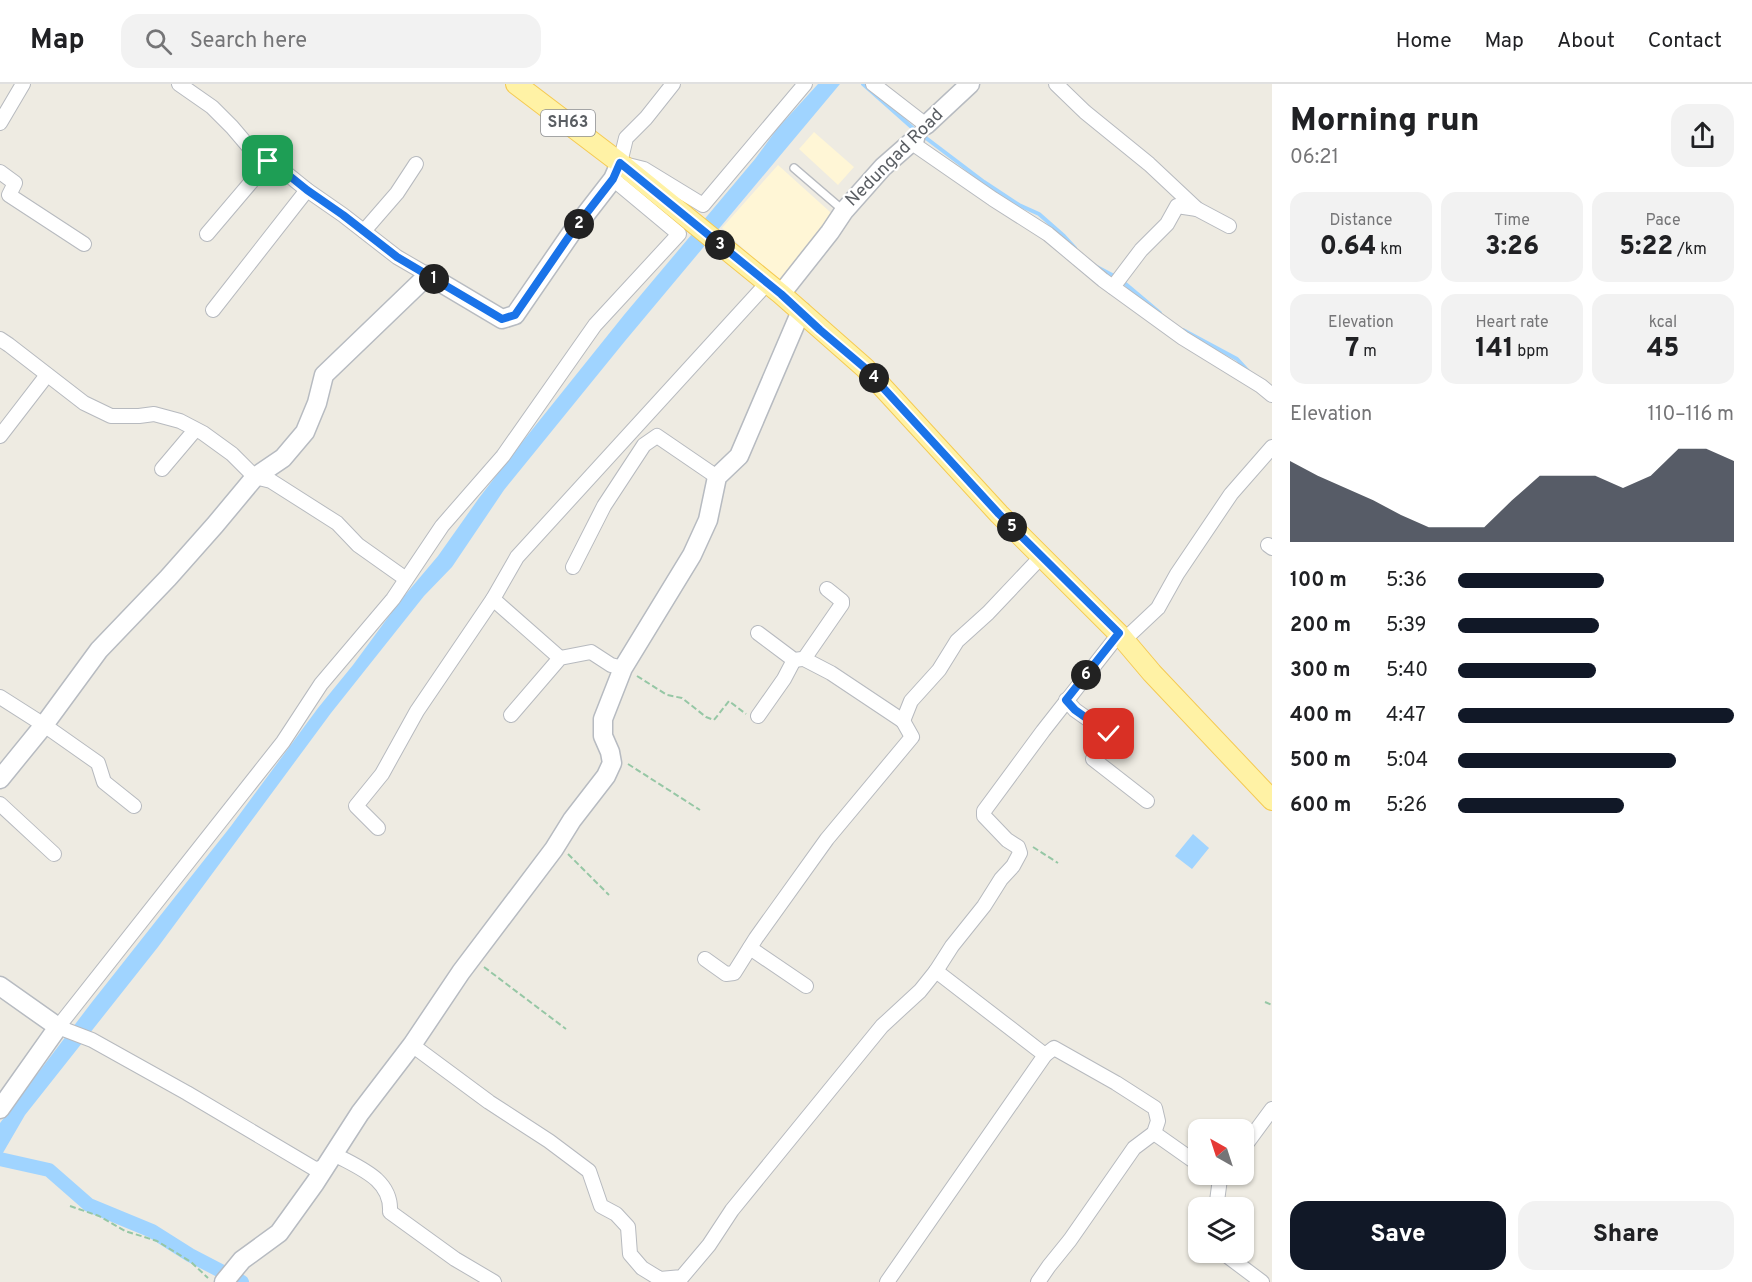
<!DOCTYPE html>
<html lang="en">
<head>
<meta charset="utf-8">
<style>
	body { margin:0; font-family:Overpass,sans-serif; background:#f2f2f2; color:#202124; height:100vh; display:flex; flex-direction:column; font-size:22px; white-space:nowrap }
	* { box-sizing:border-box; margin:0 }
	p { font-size:20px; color:#757577 }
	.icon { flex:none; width:33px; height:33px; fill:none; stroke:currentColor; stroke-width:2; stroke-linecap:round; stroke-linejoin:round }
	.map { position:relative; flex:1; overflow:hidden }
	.side { display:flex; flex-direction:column; background:#fff; width:480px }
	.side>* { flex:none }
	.needle { width:39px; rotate:321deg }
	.tools { position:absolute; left:1188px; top:1035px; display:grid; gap:12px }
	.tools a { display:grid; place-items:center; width:66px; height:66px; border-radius:12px; background:#fff; box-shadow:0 2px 4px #0004; font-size:30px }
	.pin { position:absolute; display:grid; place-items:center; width:51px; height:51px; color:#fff; margin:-26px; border-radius:12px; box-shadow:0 3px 9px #0006 }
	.km { position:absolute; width:30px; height:30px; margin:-15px; border-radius:50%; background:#222; color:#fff; font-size:16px; line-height:30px; text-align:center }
	.round { display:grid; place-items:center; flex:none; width:63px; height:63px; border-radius:18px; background:#f2f2f2 }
	.overview { display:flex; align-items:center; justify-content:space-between; height:102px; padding:0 18px }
	h1 { font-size:33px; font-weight:800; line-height:45px }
	.stats { display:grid; grid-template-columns:repeat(3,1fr); gap:9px; height:102px; padding:6px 18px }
	.stats div { display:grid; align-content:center; border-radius:15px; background:#f2f2f2; text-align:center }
	.stats b { font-size:26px; font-weight:800 }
	.stats small { font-size:16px; font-weight:400 }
	.stats p { font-size:16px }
	.chart { height:168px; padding:12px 18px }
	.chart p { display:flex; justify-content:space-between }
	.chart svg { width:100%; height:108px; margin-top:6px; fill:#111827; opacity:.7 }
	.button { display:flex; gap:12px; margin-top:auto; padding:12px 18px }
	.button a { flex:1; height:69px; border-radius:18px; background:#111827; color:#fff; font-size:24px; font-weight:800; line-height:69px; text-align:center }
	.button a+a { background:#f2f2f2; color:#202124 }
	ul { padding:0 18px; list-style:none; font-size:20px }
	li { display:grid; grid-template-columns:96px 72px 1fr; align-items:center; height:45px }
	li i { height:15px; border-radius:8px; background:#111827 }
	header { display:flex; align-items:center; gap:36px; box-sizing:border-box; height:84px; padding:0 30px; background:#fff; border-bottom:2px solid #e0e0e0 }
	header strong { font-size:28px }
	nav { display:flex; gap:33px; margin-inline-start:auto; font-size:21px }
	.search { width:420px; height:54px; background:#f2f2f2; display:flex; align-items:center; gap:15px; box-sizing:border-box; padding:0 21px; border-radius:18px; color:#757577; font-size:22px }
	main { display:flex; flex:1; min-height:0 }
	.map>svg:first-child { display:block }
	.commercial { fill:#fff6d6 }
	.water { fill:#a0d4ff }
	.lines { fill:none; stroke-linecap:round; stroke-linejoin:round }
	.stream { stroke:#a0d4ff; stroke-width:4 }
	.canal { stroke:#a0d4ff; stroke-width:14 }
	.lane-casing { stroke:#b7babf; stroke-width:10 }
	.street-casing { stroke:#b7babf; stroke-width:16 }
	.secondary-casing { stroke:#b7bbc1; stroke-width:21 }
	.primary-casing { stroke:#f5ca53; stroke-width:22 }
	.path { stroke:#96c7a5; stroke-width:2; stroke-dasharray:6 3; stroke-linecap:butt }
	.lane { stroke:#fff; stroke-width:7 }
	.street { stroke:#fff; stroke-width:14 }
	.secondary { stroke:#fff; stroke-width:18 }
	.primary { stroke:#fff2a5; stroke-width:20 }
	.route-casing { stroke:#fff; stroke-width:12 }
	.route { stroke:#1a73e8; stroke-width:8 }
	.labels { text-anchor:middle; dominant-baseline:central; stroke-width:4.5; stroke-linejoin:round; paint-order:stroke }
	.shield { fill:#fff; stroke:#8c8e92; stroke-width:1.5 }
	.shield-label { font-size:16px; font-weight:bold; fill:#5a5e63 }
	.street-label { font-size:18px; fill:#5a5e63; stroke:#fff }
</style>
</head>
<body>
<header>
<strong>Map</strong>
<div class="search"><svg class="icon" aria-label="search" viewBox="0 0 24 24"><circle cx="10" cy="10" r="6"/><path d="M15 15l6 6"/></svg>Search here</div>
<nav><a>Home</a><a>Map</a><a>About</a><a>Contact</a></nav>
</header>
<main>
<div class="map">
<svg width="1272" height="1198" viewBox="0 0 1272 1198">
	<rect width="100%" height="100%" fill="#eeebe2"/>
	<g class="commercial">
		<polygon points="814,48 854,83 838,101 799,65"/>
		<polygon points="778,81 839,136 782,202 722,144"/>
	</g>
	<g class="water">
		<polygon points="818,0 840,0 625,257 504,406 452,483 424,512 331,629 158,863 25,1031 0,1074 0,1039 92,918 231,742 318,624 353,581 400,517 438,472 479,414 523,357 624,231 755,75 777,45"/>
		<polygon points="1193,750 1209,764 1192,785 1175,772"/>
	</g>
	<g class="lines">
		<g class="stream">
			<polyline points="863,0 916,47"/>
			<polyline points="922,51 984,98 1019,121 1039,130 1064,152 1075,164"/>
			<polyline points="1093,181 1116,193"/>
			<polyline points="1122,197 1160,229"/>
			<polyline points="1183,246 1237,275 1249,288"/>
		</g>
		<polyline class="canal" points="0,1075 49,1086 89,1121 152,1147 190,1171 242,1198"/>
		<g class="lane-casing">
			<polyline id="lane" points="794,84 844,127"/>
		</g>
		<g class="street-casing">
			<g id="street">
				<polyline points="179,0 212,23 232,43 249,63 264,75 281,85 307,106 343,131 397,173 428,191"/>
				<polyline points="673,0 646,34 626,54 620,79 644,85 703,121 805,0"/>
				<polyline points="873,0 926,41 920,49"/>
				<polyline points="1056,0 1085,28 1149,80 1197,125 1229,142"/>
				<polyline points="0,39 23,0"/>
				<polyline points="912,59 993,115 1048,150 1103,196 1183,254 1261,302 1272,311"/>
				<polyline points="0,88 15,99 9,111 84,160"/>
				<polyline points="364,147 397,109 416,80"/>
				<polyline points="207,150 269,77"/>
				<polyline points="1113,203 1141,166 1167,140 1177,122 1197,125"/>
				<polyline points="213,226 307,106"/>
				<polyline points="0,255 9,261 84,319 111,332 139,332 154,330 180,337 203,349 232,370 255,393 271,397 337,439 358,461 406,495"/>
				<polyline points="0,352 47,291"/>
				<polyline points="162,385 195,346"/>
				<polyline points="1268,461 1272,464"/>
				<polyline points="573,483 604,422 644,361 657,352 717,393"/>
				<polyline points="827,505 842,517 842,520 804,575 831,589 903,637 911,617 939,586 957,557 988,529 1041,473"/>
				<polyline points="493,515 560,574"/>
				<polyline points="758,549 794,576 802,575"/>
				<polyline points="1124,556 1158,524 1177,490 1231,410 1272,363"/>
				<polyline points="0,613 44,641 98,679 104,698 134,722"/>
				<polyline points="1066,616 1075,626 1109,650 1108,656 1093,675 1147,717"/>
				<polyline points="511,631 560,574 591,568 611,581 623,584"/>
				<polyline points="758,632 784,595 794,576"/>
				<polyline points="0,720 54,770"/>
				<polyline points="378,744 356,722 382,690 417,627 493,515 517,473 760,207"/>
				<polyline points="750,864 806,902"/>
				<polyline points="705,875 726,890 734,889 756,854 827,755 912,653 903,637"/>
				<polyline points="936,887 1045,971"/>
				<polyline points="412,961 489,1018 549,1057 589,1087 601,1122 616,1130 628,1143 630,1170 642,1184 660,1195 682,1193 709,1161 732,1126 882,942 920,907 936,887 952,862 984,822 1001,795 1013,782 1020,769 1018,763 1007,756 984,732 984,727 1043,647 1119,550"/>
				<polyline points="1154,1049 1198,1080"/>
				<polyline points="1244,1063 1272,1025"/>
				<path d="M334,1070C359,1084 392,1095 390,1128L455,1175L494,1198"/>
				<polyline points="325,1083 315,1085 187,1009 92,956 58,943 283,658 321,600 393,515 442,442 503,372 595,241 679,150 613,95"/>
				<polyline points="1223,1090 1220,1095 1217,1117 1224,1124"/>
				<polyline points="1222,1168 1262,1198"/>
				<polyline points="887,1198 1045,971 1054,964 1116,999 1155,1024 1158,1037 1154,1049 1134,1064 1070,1156 1049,1182 1038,1198"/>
			</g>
		</g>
		<g class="secondary-casing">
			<g id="secondary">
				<polyline points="926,41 970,0"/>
				<polyline points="781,210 830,148 844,127 883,83 915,55"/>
				<polyline points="0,695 44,641 99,566 168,494 215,441 255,393 283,374 305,348 317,319 324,291 428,191 502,235 515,231 572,148 613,95 620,79"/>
				<polyline points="0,902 58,943 0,1025"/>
				<polyline points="224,1198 242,1176 279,1149 315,1099 360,1029 412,961 461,888 554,765 572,736 606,692 612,679 610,668 603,652 603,635 623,584 692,471 708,436 717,393 739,372 801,227"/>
			</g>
		</g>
		<g class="primary-casing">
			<polyline id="primary" points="516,0 620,79 781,210 865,284 999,430 1119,550 1152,589 1272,716"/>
		</g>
		<g class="path">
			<polyline points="637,592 667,611 682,614 706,633 714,636 729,617 746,630"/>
			<polyline points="628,680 700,726"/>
			<polyline points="1033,763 1058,779"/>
			<polyline points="568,770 609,811"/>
			<polyline points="484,883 566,945"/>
			<polyline points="1265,918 1272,921"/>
			<polyline points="70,1122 99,1132 125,1147 157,1157 191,1178 208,1194"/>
		</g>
		<use href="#lane" class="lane"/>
		<use href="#street" class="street"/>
		<use href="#secondary" class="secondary"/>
		<use href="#primary" class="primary"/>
	</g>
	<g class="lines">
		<g class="route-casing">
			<polyline id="route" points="268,77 281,85 307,106 343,131 397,173 502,235 515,231 572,148 613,95 620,79 781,210 820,246 865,284 999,430 1119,549 1066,616 1075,626 1109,650"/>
		</g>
		<use href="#route" class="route"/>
	</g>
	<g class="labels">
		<rect class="shield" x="541" y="26" width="54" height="26" rx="4.5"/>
		<g class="shield-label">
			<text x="568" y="39">SH63</text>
		</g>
		<g class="street-label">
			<text transform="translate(895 74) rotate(-45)">Nedungad Road</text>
		</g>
	</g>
</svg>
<div class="tools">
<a><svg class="needle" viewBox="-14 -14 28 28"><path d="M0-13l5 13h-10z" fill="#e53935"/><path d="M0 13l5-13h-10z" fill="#757577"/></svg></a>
<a><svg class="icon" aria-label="layers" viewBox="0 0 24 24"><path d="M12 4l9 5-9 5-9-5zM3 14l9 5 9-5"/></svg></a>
</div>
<div class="pin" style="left:268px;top:77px;background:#1e9e55"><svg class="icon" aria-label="arrive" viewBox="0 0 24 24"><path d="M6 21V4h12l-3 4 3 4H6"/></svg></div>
<div class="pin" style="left:1109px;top:650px;background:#d93025"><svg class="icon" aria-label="check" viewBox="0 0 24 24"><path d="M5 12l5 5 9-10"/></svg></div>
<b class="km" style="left:434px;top:195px">1</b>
<b class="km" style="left:579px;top:140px">2</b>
<b class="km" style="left:720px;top:161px">3</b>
<b class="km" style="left:874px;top:294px">4</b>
<b class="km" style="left:1012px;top:443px">5</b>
<b class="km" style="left:1086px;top:591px">6</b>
</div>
<section class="side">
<div class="overview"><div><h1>Morning run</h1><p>06:21</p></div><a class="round"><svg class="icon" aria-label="share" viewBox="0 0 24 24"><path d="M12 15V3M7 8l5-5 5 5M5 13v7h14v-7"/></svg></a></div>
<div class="stats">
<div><p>Distance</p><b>0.64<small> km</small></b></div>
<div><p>Time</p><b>3:26</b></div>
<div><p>Pace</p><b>5:22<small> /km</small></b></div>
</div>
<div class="stats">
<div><p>Elevation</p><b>7<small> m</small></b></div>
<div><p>Heart rate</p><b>141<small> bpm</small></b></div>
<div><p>kcal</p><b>45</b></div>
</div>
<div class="chart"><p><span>Elevation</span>110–116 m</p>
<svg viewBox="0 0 160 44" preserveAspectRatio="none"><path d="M0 44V11L10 17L20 22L30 27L40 33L50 38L60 38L70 38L80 27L90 17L100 17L110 17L120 22L130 17L140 6L150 6L160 11V44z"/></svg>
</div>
<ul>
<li><b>100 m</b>5:36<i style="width:53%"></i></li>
<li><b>200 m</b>5:39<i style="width:51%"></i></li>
<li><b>300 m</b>5:40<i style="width:50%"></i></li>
<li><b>400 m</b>4:47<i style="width:100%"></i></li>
<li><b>500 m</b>5:04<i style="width:79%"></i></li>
<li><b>600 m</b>5:26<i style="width:60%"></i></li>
</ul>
<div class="button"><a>Save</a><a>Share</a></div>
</section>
</main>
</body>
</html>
